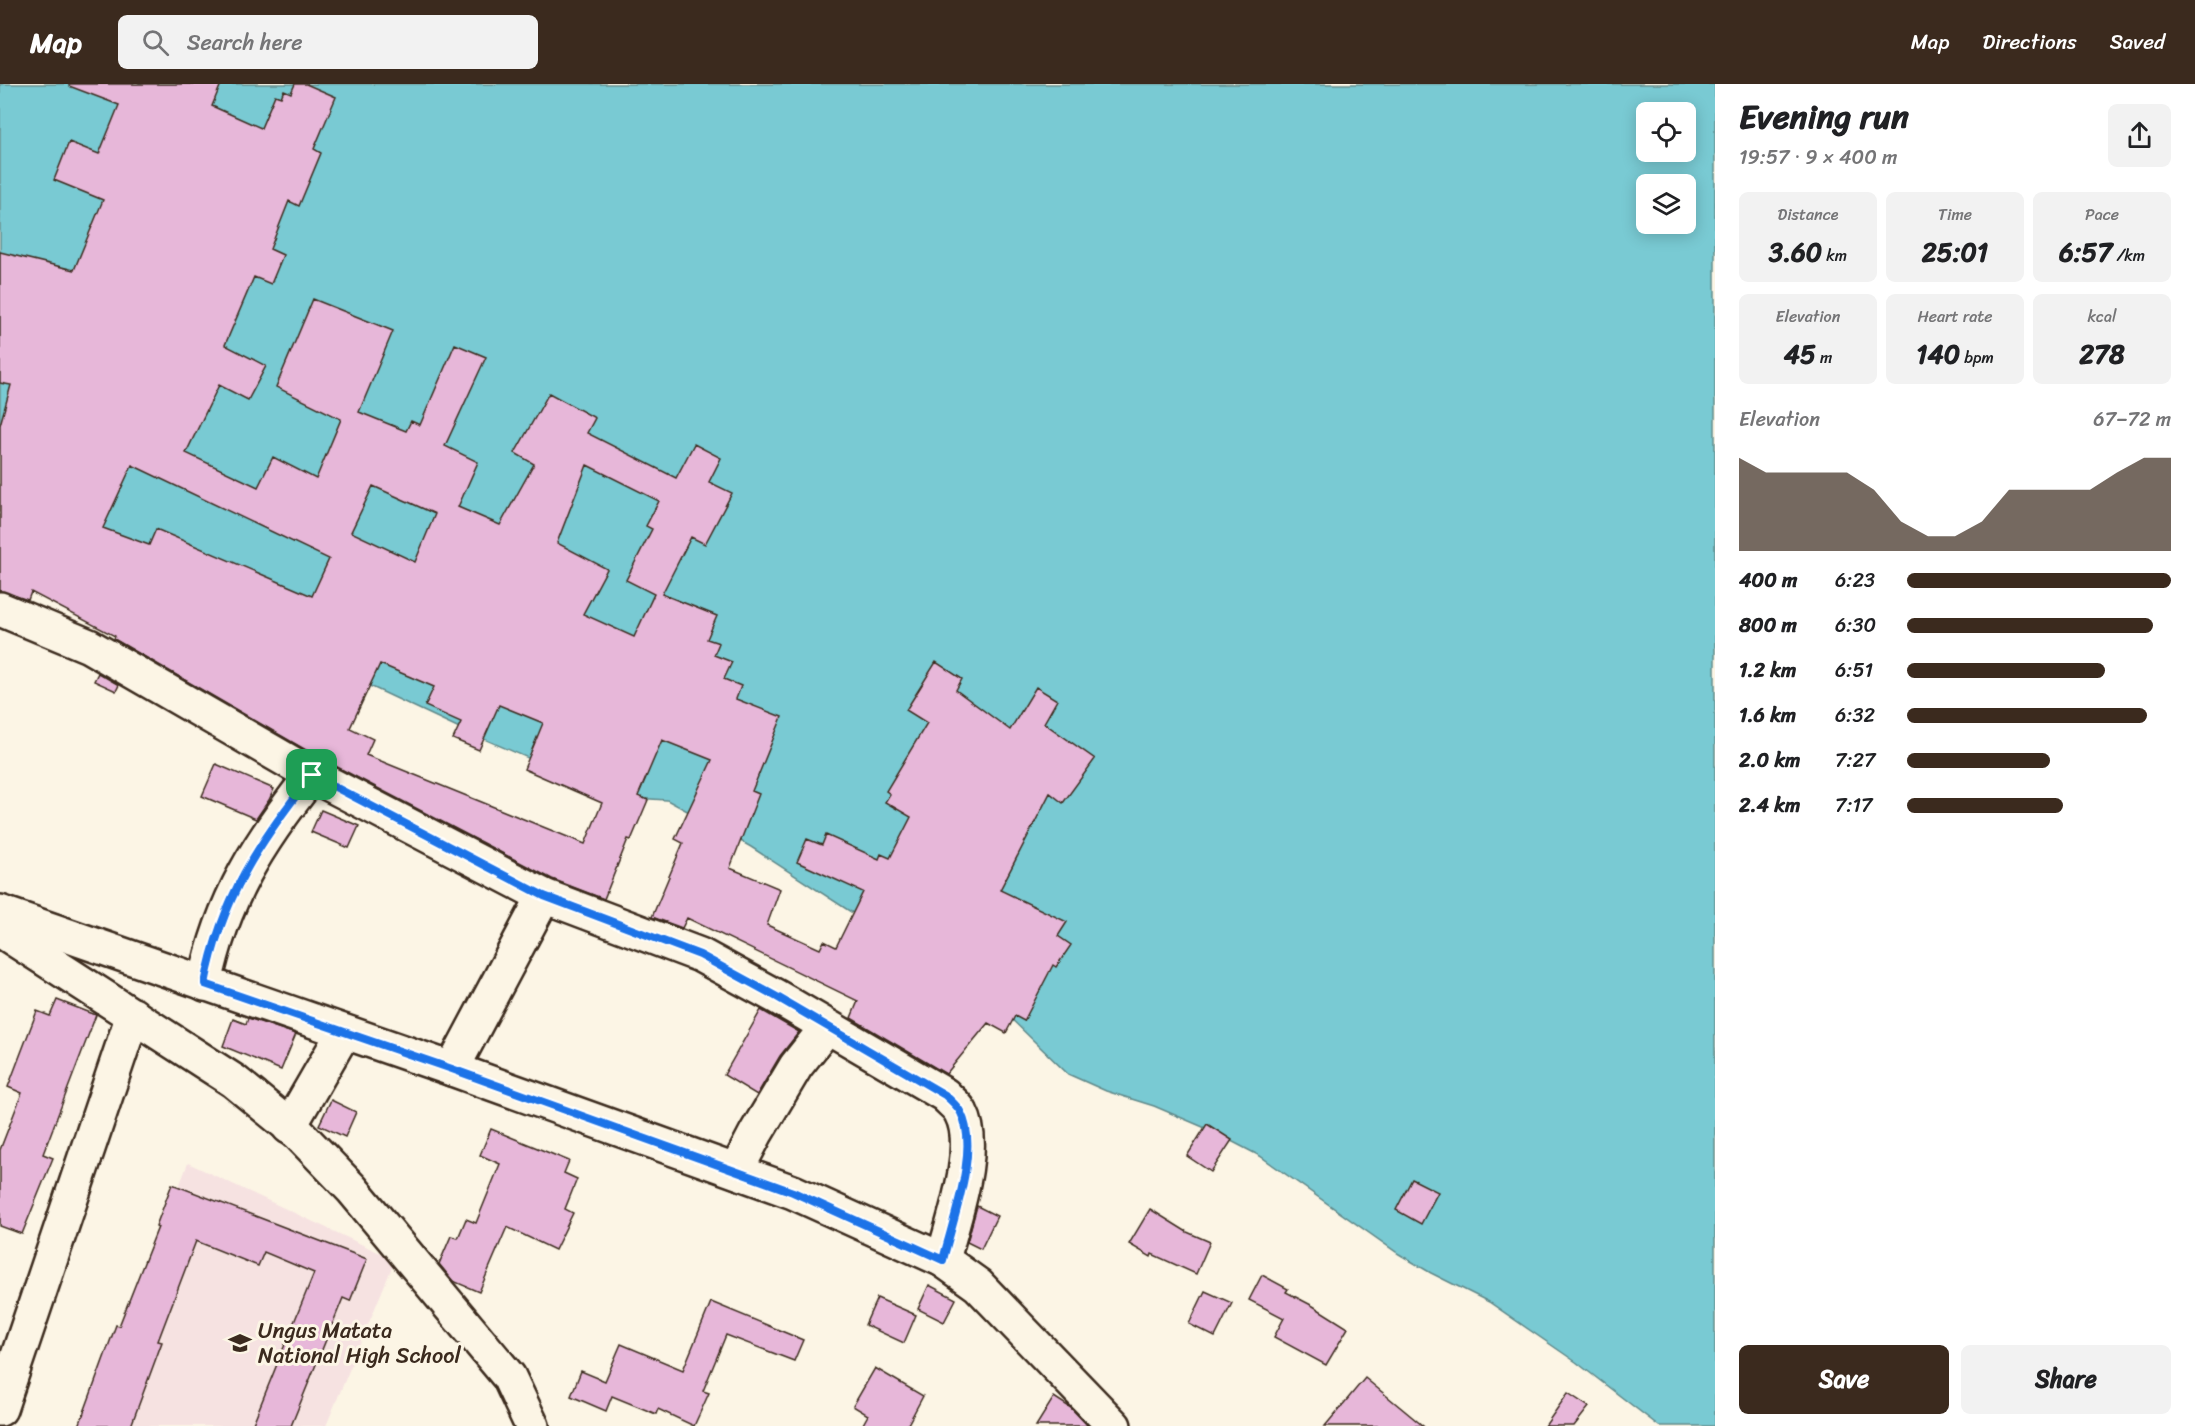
<!DOCTYPE html>
<html lang="en">
<head>
<meta charset="utf-8">
<style>
	body { margin:0; font-family:Sriracha,sans-serif; background:#f2f2f2; color:#202124; height:100vh; display:flex; flex-direction:column; font-size:22px; white-space:nowrap }
	* { box-sizing:border-box; margin:0 }
	p { font-size:20px; color:#757577 }
	.icon { flex:none; width:33px; height:33px; fill:none; stroke:currentColor; stroke-width:2; stroke-linecap:round; stroke-linejoin:round }
	.map { position:relative; flex:1; overflow:hidden }
	.panel { display:flex; flex-direction:column; background:#fff; width:480px }
	.panel>* { flex:none }
	.controls { position:absolute; left:1636px; top:18px; display:grid; gap:12px }
	.controls a { display:grid; place-items:center; width:60px; height:60px; border-radius:9px; background:#fff; box-shadow:0 3px 15px #0003; font-size:30px }
	.pin { position:absolute; display:grid; place-items:center; width:51px; height:51px; color:#fff; margin:-26px; border-radius:12px; box-shadow:0 3px 9px #0006 }
	.round { display:grid; place-items:center; flex:none; width:63px; height:63px; border-radius:9px; background:#f2f2f2 }
	.summary { display:flex; align-items:center; justify-content:space-between; height:102px; padding:0 24px }
	h1 { font-size:33px; font-weight:800; line-height:45px }
	.stats { display:grid; grid-template-columns:repeat(3,1fr); gap:9px; height:102px; padding:6px 24px }
	.stats div { display:grid; align-content:center; border-radius:9px; background:#f2f2f2; text-align:center }
	.stats b { font-size:26px; font-weight:800 }
	.stats small { font-size:16px; font-weight:400 }
	.stats p { font-size:16px }
	.chart { height:168px; padding:12px 24px }
	.chart p { display:flex; justify-content:space-between }
	.chart svg { width:100%; height:108px; margin-top:6px; fill:#3b2a1e; opacity:.7 }
	.primary-button { display:flex; gap:12px; margin-top:auto; padding:12px 24px }
	.primary-button a { flex:1; height:69px; border-radius:9px; background:#3b2a1e; color:#fff; font-size:24px; font-weight:800; line-height:69px; text-align:center }
	.primary-button a+a { background:#f2f2f2; color:#202124 }
	ul { padding:0 24px; list-style:none; font-size:20px }
	li { display:grid; grid-template-columns:96px 72px 1fr; align-items:center; height:45px }
	li i { height:15px; border-radius:8px; background:#3b2a1e }
	header { display:flex; align-items:center; gap:36px; box-sizing:border-box; height:84px; padding:0 30px; background:#3b2a1e; color:#fff }
	header strong { font-size:28px }
	nav { display:flex; gap:33px; margin-inline-start:auto; font-size:21px }
	.search { width:420px; height:54px; background:#f2f2f2; display:flex; align-items:center; gap:15px; box-sizing:border-box; padding:0 21px; border-radius:9px; color:#757577; font-size:22px }
	main { display:flex; flex:1; min-height:0 }
	.map>svg:first-child { display:block }
	.built { fill:#f6e2e1 }
	.water { fill:#79cad3; stroke:#608a8b; stroke-width:1.5; fill-rule:evenodd }
	.building { fill:#e7b7d9; stroke:#3b2a1e; stroke-width:1.5; fill-rule:evenodd }
	.lines { fill:none; stroke-linecap:round; stroke-linejoin:round }
	.minor-casing { stroke:#3b2a1e; stroke-width:38 }
	.minor { stroke:#fcf5e5; stroke-width:33 }
	.route-casing { stroke:#fff; stroke-width:12 }
	.route { stroke:#1a73e8; stroke-width:8 }
	.labels { text-anchor:middle; dominant-baseline:central; stroke-width:6; stroke-linejoin:round; paint-order:stroke }
	.poi-label { font-size:22px; fill:#3b2a1e; stroke:#fcf5e5; text-anchor:start }
</style>
</head>
<body>
<header>
<strong>Map</strong>
<div class="search"><svg class="icon" aria-label="search" viewBox="0 0 24 24"><circle cx="10" cy="10" r="6"/><path d="M15 15l6 6"/></svg>Search here</div>
<nav><a>Map</a><a>Directions</a><a>Saved</a></nav>
</header>
<main>
<div class="map">
<svg width="1715" height="1342" viewBox="0 0 1715 1342">
	<rect width="100%" height="100%" fill="#fcf5e5"/>
	<filter id="ink" filterUnits="userSpaceOnUse"><feTurbulence type="fractalNoise" baseFrequency=".0167" numOctaves="2"/><feDisplacementMap in="SourceGraphic" scale="12" xChannelSelector="R" yChannelSelector="G"/><feConvolveMatrix kernelMatrix="1 2 1 2 8 2 1 2 1" color-interpolation-filters="sRGB"/></filter>
	<g filter="url(#ink)">
		<polygon class="built" points="188,1079 395,1176 326,1342 88,1342"/>
		<path class="water" d="M0,0H1715V1342H1659L1576,1278L1489,1218L1431,1189L1399,1170L1260,1072L1210,1046L1154,1022L1106,1007L1068,990L970,895L868,839L751,763L704,736L667,716L618,713L468,648L259,550L187,508L0,365ZM1647,28H1686V68H1647ZM1647,100H1686V140H1647Z"/>
		<g class="building">
			<path d="M69,0H221L212,22L261,44L275,11L281,13L284,6L291,9L295,0H306L336,13L314,65L321,69L299,122L289,117L270,165L283,171L271,200L254,193L225,261L266,282L248,316L219,301L186,369L258,403L273,373L316,395L341,335L276,303L313,215L393,247L359,328L406,347L411,337L420,341L455,260L486,273L445,362L478,378L458,423L500,441L534,380L515,369L549,309L595,334L587,349L676,394L694,360L721,374L709,398L732,409L705,460L691,453L662,510L717,532L707,555L719,559L714,571L732,578L724,595L741,602L736,615L782,633L752,707L759,710L730,784L780,805L767,841L820,865L824,857L836,863L863,808L797,778L807,755L822,761L826,751L879,775L881,770L890,774L911,733L885,718L890,710L886,707L927,639L906,626L936,578L962,595L956,606L1010,646L1036,603L1057,616L1044,639L1095,675L1063,719L1050,709L1000,806L1067,838L1058,852L1071,861L1056,883L1053,881L1024,937L1015,932L1006,949L988,939L946,990L851,934L858,917L687,834L682,844L652,833L683,759L675,755L712,676L662,656L638,712L648,716L631,756L628,755L604,815L552,795L318,673L114,555L115,552L31,508L28,516L0,507V341L11,301L0,299V168L74,186L103,116L54,96L69,58L99,70L119,21L69,2ZM132,381L329,475L312,512L156,445L149,461L103,444ZM587,381L659,417L646,442L652,445L626,496L654,510L634,553L583,530L607,485L557,459ZM373,402L435,430L415,478L351,448ZM380,580L434,603L425,622L461,638L453,655L479,666L499,621L543,639L524,685L602,719L585,760L366,671L373,655L350,644Z"/>
			<polygon points="98,589 119,601 116,607 94,597"/>
			<polygon points="216,680 274,705 269,716 256,735 202,712"/>
			<polygon points="321,726 359,742 349,764 311,748"/>
			<polygon points="57,916 96,931 43,1070 53,1074 22,1150 0,1142 0,1066 22,1009 8,1003 37,927 50,932"/>
			<polygon points="761,926 799,948 780,972 757,1011 724,991"/>
			<polygon points="248,934 296,950 281,986 223,962 233,935 246,940"/>
			<polygon points="331,1016 356,1028 345,1053 319,1041"/>
			<polygon points="1207,1040 1232,1056 1211,1088 1187,1072"/>
			<polygon points="491,1045 569,1077 564,1089 577,1095 565,1125 573,1129 555,1166 507,1143 479,1208 453,1197 439,1180 451,1152 458,1154 466,1135 476,1139 500,1080 480,1071"/>
			<polygon points="1412,1095 1438,1108 1421,1140 1396,1126"/>
			<polygon points="172,1100 367,1175 350,1217 343,1214 291,1342 252,1342 314,1189 264,1168 258,1182 196,1157 158,1257 162,1258 131,1342 79,1342 116,1241 119,1242 158,1143 156,1142"/>
			<polygon points="977,1122 997,1132 981,1165 967,1158"/>
			<polygon points="1150,1125 1187,1148 1210,1158 1196,1190 1152,1170 1151,1173 1129,1160"/>
			<polygon points="1262,1191 1288,1205 1286,1208 1313,1222 1348,1244 1326,1281 1274,1253 1284,1234 1249,1216"/>
			<polygon points="929,1201 956,1215 944,1238 918,1225"/>
			<polygon points="1205,1207 1232,1219 1215,1253 1189,1240"/>
			<polygon points="877,1214 916,1231 904,1259 865,1241"/>
			<polygon points="711,1218 803,1256 794,1277 726,1251 703,1307 709,1309 694,1342 658,1325 656,1330 612,1312 606,1327 571,1312 581,1287 605,1297 621,1260 683,1286"/>
			<polygon points="875,1284 923,1312 907,1342 862,1342 868,1331 853,1322"/>
			<polygon points="1365,1294 1423,1342 1325,1342"/>
			<polygon points="1568,1309 1589,1323 1574,1342 1545,1342"/>
			<polygon points="1054,1313 1071,1324 1088,1342 1036,1342"/>
		</g>
		<g class="lines">
			<g class="minor-casing">
				<g id="minor">
					<path d="M0,525L89,562L312,691L544,812L700,871L777,913L945,1011C950,1017 958,1022 961,1029C980,1065 952,1138 943,1176"/>
					<polyline points="0,828 452,985 793,1108 943,1176 978,1201 1114,1342"/>
					<polyline points="0,846 234,997 299,1050 352,1105 509,1293 532,1342"/>
					<path d="M205,900C222,815 259,758 312,691"/>
					<polyline points="452,985 544,812"/>
					<polyline points="289,1043 344,948"/>
					<polyline points="736,1087 756,1049 796,982 827,943"/>
					<polyline points="0,1325 133,931"/>
				</g>
			</g>
			<use href="#minor" class="minor"/>
		</g>
	</g>
	<g class="lines" filter="url(#ink)">
		<g class="route-casing">
			<path id="route" d="M312,691L544,812L700,871L777,913L945,1011C951,1017 958,1022 961,1029C980,1065 952,1138 943,1176L793,1108L452,985L205,900C221,815 259,758 312,691Z"/>
		</g>
		<use href="#route" class="route"/>
	</g>
	<defs>
		<g id="school-bare" transform="scale(1.8)"><path d="M0-5L7-2L0 1L-7-2ZM-4 1L0 2.5L4 1V4Q0 6-4 4Z" fill="#3b2a1e" stroke="#fcf5e5" stroke-width="2.5" paint-order="stroke"/></g>
	</defs>
	<g fill-rule="evenodd">
		<use href="#school-bare" x="240" y="1259"/>
	</g>
	<g class="labels">
		<g class="poi-label">
			<text x="258" y="1246">Ungus Matata<tspan x="258" dy="25">National High School</tspan></text>
		</g>
	</g>
</svg>
<div class="controls">
<a><svg class="icon" aria-label="locate" viewBox="0 0 24 24"><circle cx="12" cy="12" r="6"/><path d="M12 2v4M12 18v4M2 12h4M18 12h4"/></svg></a>
<a><svg class="icon" aria-label="layers" viewBox="0 0 24 24"><path d="M12 4l9 5-9 5-9-5zM3 14l9 5 9-5"/></svg></a>
</div>
<div class="pin" style="left:312px;top:691px;background:#1e9e55"><svg class="icon" aria-label="arrive" viewBox="0 0 24 24"><path d="M6 21V4h12l-3 4 3 4H6"/></svg></div>
</div>
<section class="panel">
<div class="summary"><div><h1>Evening run</h1><p>19:57 · 9 × 400 m</p></div><a class="round"><svg class="icon" aria-label="share" viewBox="0 0 24 24"><path d="M12 15V3M7 8l5-5 5 5M5 13v7h14v-7"/></svg></a></div>
<div class="stats">
<div><p>Distance</p><b>3.60<small> km</small></b></div>
<div><p>Time</p><b>25:01</b></div>
<div><p>Pace</p><b>6:57<small> /km</small></b></div>
</div>
<div class="stats">
<div><p>Elevation</p><b>45<small> m</small></b></div>
<div><p>Heart rate</p><b>140<small> bpm</small></b></div>
<div><p>kcal</p><b>278</b></div>
</div>
<div class="chart"><p><span>Elevation</span>67–72 m</p>
<svg viewBox="0 0 160 44" preserveAspectRatio="none"><path d="M0 44V6L10 12L20 12L30 12L40 12L50 19L60 32L70 38L80 38L90 32L100 19L110 19L120 19L130 19L140 12L150 6L160 6V44z"/></svg>
</div>
<ul>
<li><b>400 m</b>6:23<i style="width:100%"></i></li>
<li><b>800 m</b>6:30<i style="width:93%"></i></li>
<li><b>1.2 km</b>6:51<i style="width:75%"></i></li>
<li><b>1.6 km</b>6:32<i style="width:91%"></i></li>
<li><b>2.0 km</b>7:27<i style="width:54%"></i></li>
<li><b>2.4 km</b>7:17<i style="width:59%"></i></li>
</ul>
<div class="primary-button"><a>Save</a><a>Share</a></div>
</section>
</main>
</body>
</html>
